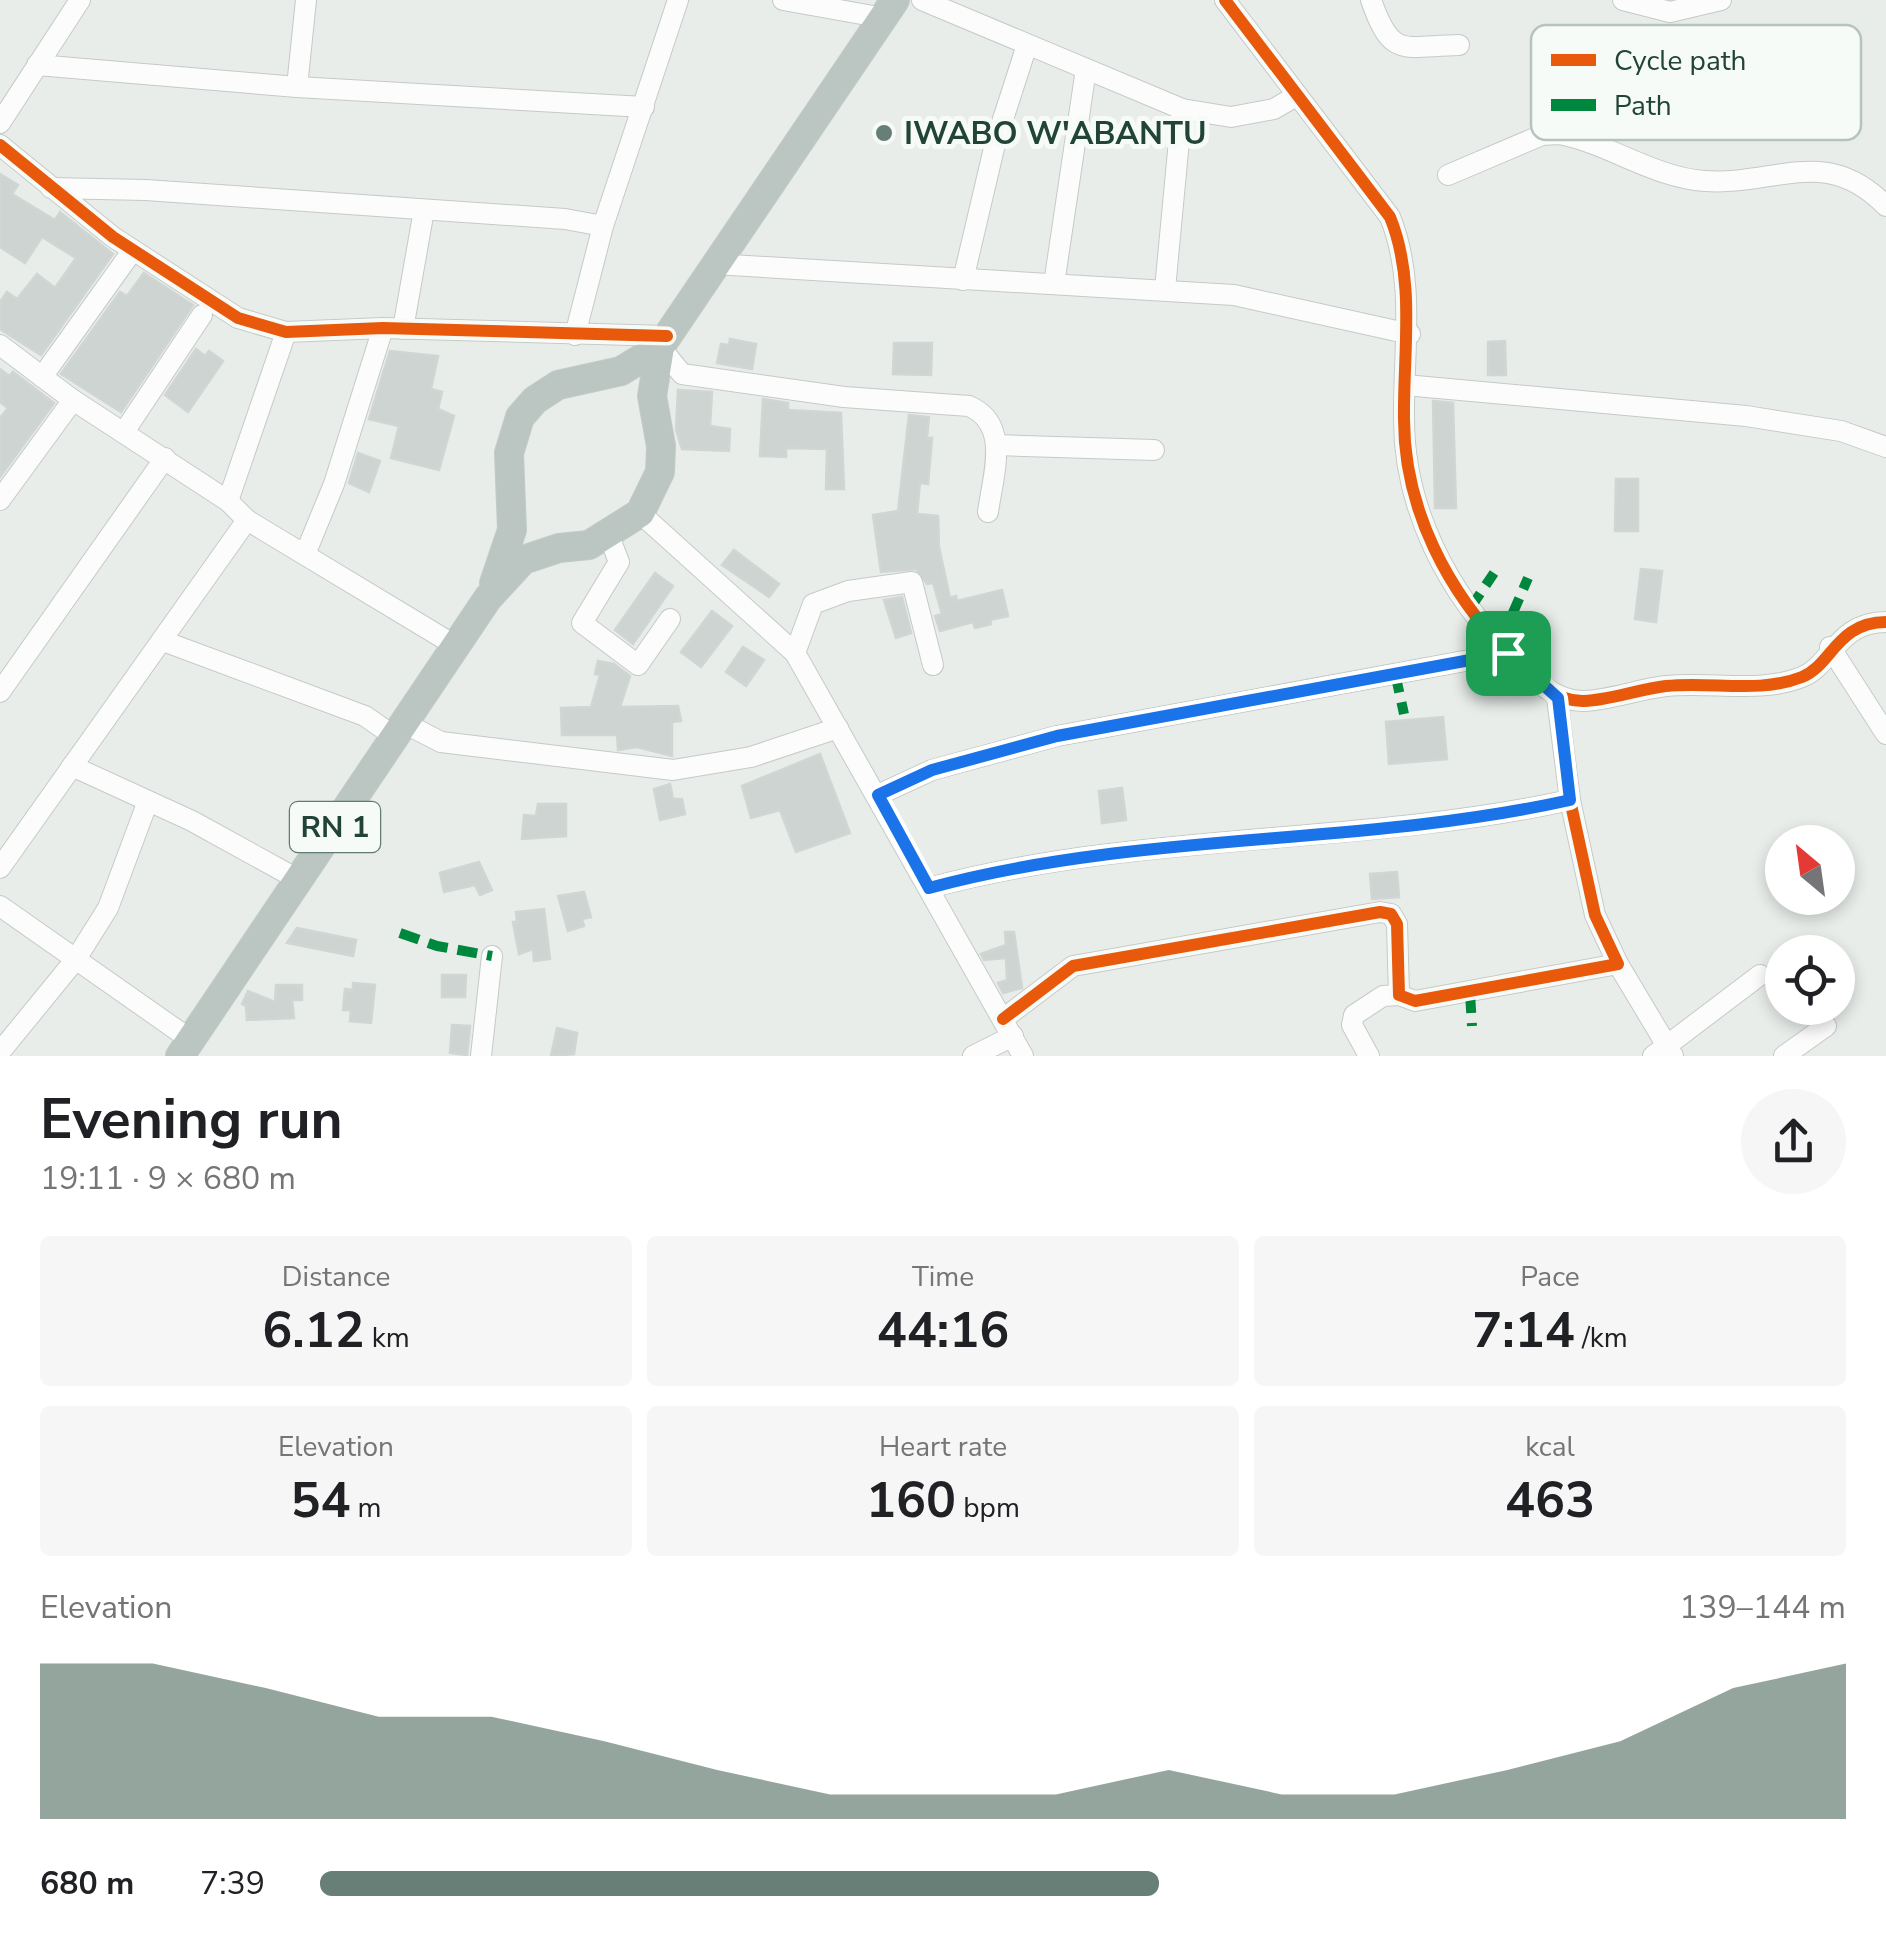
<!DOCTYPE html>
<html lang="en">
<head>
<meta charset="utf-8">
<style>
	body { margin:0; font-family:"Nunito Sans",sans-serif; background:#f6f6f6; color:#202124; height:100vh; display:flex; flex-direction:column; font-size:38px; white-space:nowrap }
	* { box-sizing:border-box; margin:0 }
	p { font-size:32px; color:#757577 }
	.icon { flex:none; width:55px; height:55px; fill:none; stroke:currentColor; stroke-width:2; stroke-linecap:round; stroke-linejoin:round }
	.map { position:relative; height:1056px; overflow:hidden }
	.side { display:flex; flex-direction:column; background:#fff; flex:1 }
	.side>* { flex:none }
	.needle { width:65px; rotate:331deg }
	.fabs { position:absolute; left:1765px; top:825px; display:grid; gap:20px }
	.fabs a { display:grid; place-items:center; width:90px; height:90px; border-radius:50%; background:#fff; box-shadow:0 5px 15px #0003; font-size:50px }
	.pin { position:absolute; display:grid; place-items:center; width:85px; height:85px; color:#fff; margin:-42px; border-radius:20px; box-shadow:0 5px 15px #0006 }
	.round { display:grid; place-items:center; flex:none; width:105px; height:105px; border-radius:52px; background:#f6f6f6 }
	.head { display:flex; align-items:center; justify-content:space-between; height:170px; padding:0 40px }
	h1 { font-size:55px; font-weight:700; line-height:75px }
	.figures { display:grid; grid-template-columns:repeat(3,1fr); gap:15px; height:170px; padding:10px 40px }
	.figures div { display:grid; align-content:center; border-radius:10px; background:#f6f6f6; text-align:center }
	.figures b { font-size:50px; font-weight:700 }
	.figures small { font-size:28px; font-weight:400 }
	.figures p { font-size:28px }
	.chart { height:280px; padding:20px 40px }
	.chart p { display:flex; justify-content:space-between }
	.chart svg { width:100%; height:180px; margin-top:10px; fill:#677f76; opacity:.7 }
	ul { padding:0 40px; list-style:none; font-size:32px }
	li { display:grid; grid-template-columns:160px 120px 1fr; align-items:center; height:75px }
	li i { height:25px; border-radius:12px; background:#677f76 }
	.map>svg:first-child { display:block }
	.building { fill:#ced4d2; stroke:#d0d6d3; stroke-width:2.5 }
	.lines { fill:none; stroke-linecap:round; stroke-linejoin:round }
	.minor-casing { stroke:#c5cac7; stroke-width:22 }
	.highway-casing { stroke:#c2ccc8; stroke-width:30 }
	.minor { stroke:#fcfcfc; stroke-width:20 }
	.highway { stroke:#bbc5c2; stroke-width:28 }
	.quiet { stroke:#00873e; stroke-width:10; stroke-dasharray:20 10; stroke-linecap:butt }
	.cycleway-casing { stroke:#f6fbf8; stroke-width:19 }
	.cycleway { stroke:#e8590c; stroke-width:12 }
	.route-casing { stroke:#fff; stroke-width:20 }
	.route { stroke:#1a73e8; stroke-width:12 }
	.poi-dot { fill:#677f76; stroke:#f6fbf8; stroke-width:4 }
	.labels { text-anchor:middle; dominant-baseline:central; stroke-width:10; stroke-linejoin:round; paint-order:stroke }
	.shield { fill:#f6fbf8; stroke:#627b72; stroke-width:2.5 }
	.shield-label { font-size:30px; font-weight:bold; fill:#224438 }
	.poi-label { font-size:32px; font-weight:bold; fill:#224438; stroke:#f6fbf8; text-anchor:start }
	.key { fill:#f6fbf8; stroke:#b6c4be; stroke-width:2.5 }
	.key-label { font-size:28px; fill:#224438 }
</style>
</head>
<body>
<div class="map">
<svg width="1886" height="1056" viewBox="0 0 1886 1056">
	<rect width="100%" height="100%" fill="#e8edea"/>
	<g class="building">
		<polygon points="0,174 18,185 12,194 55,220 60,212 113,254 41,355 0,329 0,302 7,292 17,299 37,274 55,288 76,258 42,237 25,263 0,247"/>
		<polygon points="144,273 193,305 121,412 61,374 120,292 127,296"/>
		<polygon points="730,339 756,344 752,369 717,363 721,344 729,345"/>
		<polygon points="1505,341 1506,375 1488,375 1488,342"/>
		<polygon points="894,343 932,343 931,375 893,374"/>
		<polygon points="196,349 205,356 209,351 223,361 188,412 165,395"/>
		<polygon points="390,351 438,356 431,389 442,392 438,409 454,416 439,470 391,458 399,426 369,419"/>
		<polygon points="0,369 9,376 13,372 54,403 0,477 0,418 8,408 0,402"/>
		<polygon points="678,390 712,392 710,426 730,429 729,451 682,449 676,429"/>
		<polygon points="763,399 788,403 788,410 841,413 844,489 826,489 827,449 786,448 786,457 760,456"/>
		<polygon points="1433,401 1453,403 1456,508 1435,508"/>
		<polygon points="909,415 929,417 927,438 932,438 928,484 920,483 917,514 938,516 939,547 950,598 956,596 957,601 1002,590 1008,616 990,620 991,624 975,628 973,622 940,631 935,616 942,614 933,583 927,584 916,569 881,572 873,515 898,511"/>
		<polygon points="358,453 380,461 369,492 349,483"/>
		<polygon points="1616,479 1638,479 1638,531 1615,531"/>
		<polygon points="734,550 779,584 769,597 722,565"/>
		<polygon points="1641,569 1662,571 1656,622 1635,619"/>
		<polygon points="655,573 673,586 633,644 615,630"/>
		<polygon points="902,597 911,633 896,638 884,600"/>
		<polygon points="712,611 732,626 701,667 681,652"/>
		<polygon points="743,647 764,660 746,686 726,672"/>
		<polygon points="598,661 614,664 630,676 620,707 678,706 681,721 672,722 672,756 637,747 618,750 617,735 562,735 561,708 591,707 600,675 595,674"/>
		<polygon points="1443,717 1447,759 1389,764 1386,722"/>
		<polygon points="820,754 850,833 796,852 780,810 751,818 742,786"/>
		<polygon points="670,784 673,799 682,799 685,814 660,820 654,789"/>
		<polygon points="1122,788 1126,820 1102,823 1099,791"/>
		<polygon points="538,804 566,804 566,836 522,839 524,815 536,816"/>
		<polygon points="479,862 492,890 480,895 475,885 444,892 440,873"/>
		<polygon points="1397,872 1399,897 1372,899 1370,874"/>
		<polygon points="584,892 591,917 582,919 584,926 568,931 558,896"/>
		<polygon points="544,909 550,959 534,961 533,949 519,954 513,922 517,922 516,912"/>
		<polygon points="297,928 356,940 353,956 287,943"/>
		<polygon points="1005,932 1014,932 1022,988 1003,993 998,983 1007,980 1006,958 984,960 981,954 1006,945"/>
		<polygon points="442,975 466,975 465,997 442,997"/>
		<polygon points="353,983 375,985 371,1023 350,1021 351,1010 343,1010 345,989 353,990"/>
		<polygon points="276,985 302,985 302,1000 292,1000 294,1018 247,1020 246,1006 242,1004 248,991 275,1002"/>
		<polygon points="452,1025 470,1026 467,1055 450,1053"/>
		<polygon points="557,1028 577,1033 574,1054 551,1056"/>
	</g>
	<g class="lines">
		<g class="minor-casing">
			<g id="minor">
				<polyline points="783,0 884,18"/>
				<polyline points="922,0 1182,109 1231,117 1274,109 1296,96"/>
				<path d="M1225,0L1390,217C1416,281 1403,352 1404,419C1404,509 1448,593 1510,655C1531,676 1553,702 1584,701C1611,700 1639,689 1666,686C1711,681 1759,694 1802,677C1831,666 1837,622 1886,622"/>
				<path d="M1371,0C1392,60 1403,46 1459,45"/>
				<polyline points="1623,0 1670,12 1721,0"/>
				<polyline points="37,65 297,87 644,107"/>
				<polyline points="297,87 306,0"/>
				<polyline points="0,123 80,0"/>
				<polyline points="0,145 113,237 238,318 286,332 383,328 667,336"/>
				<path d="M1448,175L1542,135L1559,134C1608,143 1654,178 1705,181C1776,186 1825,144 1886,206"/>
				<polyline points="51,188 146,190 565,219 603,226"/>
				<polyline points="714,264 1234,295 1410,334"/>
				<polyline points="963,280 995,144 1027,45"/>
				<polyline points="1054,284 1086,69"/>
				<polyline points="1165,289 1182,109"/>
				<polyline points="403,329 424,210"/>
				<polyline points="575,335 603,226 678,0"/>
				<polyline points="0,345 73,400 228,501 247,520 456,646"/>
				<path d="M660,347L682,374L844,397L969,406C1011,424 993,475 988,512"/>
				<polyline points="42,377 133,250"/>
				<polyline points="1405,385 1746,416 1841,431 1886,447"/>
				<polyline points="124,432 202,315"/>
				<polyline points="996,445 1154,450"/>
				<polyline points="0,500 73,400"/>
				<polyline points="228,501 286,332"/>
				<polyline points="640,513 795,653 1023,1056"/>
				<polyline points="609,536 619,562 582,623 638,665 670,619"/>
				<polyline points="306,552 334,484 383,328"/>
				<polyline points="163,641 365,716 395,737"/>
				<polyline points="1830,647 1886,734"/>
				<polyline points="795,653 813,604 848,591 912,582 933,665"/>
				<polyline points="0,692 165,458"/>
				<polyline points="404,723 441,742 673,770 751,757 838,728"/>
				<polyline points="72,766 192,821 299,880"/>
				<polyline points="878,795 932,770 1057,736 1508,653"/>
				<polyline points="0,868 247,520"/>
				<path d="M929,888C1139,831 1359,846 1570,800L1557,698"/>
				<polyline points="0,906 191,1040"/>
				<polyline points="1618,964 1673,1056"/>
				<polyline points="1003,1019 1073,966 1380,912 1391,914 1397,924 1399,995 1415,1001 1618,964 1595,915 1570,800"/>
				<polyline points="0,1052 76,959 108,908 148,801"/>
				<polyline points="481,1056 492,956"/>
				<polyline points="973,1056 1013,1036"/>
				<polyline points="1369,1056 1352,1025 1354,1015 1383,996 1399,995"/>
				<polyline points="1653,1056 1760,975"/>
				<polyline points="1784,1056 1826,1026"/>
			</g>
		</g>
		<g class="highway-casing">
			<g id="highway">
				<polyline points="494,583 512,530 509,453 520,417 535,400 558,385 621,371 660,347"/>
				<polyline points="180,1056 488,598 523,560 559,548 589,545 640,513 660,472 661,446 652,396 660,347 895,0"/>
			</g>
		</g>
		<use href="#minor" class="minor"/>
		<use href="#highway" class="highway"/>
		<g class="quiet">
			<polyline points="1469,610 1494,573"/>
			<polyline points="1493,640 1509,622 1528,578"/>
			<polyline points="1395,673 1404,714"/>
			<polyline points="400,933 437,946 492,956"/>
			<polyline points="1470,993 1472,1026"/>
		</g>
		<g class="cycleway-casing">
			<g id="cycleway">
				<path d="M1225,0L1390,217C1416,281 1403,352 1404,419C1404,509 1448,593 1510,655C1531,676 1553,702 1584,701C1611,700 1639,689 1666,686C1711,681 1759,694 1802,677C1831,666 1837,622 1886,622"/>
				<polyline points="0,145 113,237 238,318 286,332 383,328 667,336"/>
				<polyline points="1003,1019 1073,966 1380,912 1391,914 1397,924 1399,995 1415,1001 1618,964 1595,915 1570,800"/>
			</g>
		</g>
		<use href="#cycleway" class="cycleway"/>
	</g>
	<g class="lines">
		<g class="route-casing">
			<path id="route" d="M1508,653L1558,698L1570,800C1359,847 1139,831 929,888L878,795L932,770L1057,736Z"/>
		</g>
		<use href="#route" class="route"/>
	</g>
	<circle class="poi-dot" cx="884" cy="133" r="10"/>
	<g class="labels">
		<rect class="shield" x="290" y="802" width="90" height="50" rx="8"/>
		<g class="shield-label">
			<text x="335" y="827">RN 1</text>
		</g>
		<g class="poi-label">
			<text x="904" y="133">IWABO W'ABANTU</text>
		</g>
	</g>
	<rect x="1531" y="25" width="330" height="115" rx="15" class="key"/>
	<rect x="1551" y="54" width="45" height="12" fill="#e8590c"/>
	<rect x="1551" y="99" width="45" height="12" fill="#00873e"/>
	<g class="key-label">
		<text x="1614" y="70">Cycle path</text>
		<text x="1614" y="115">Path</text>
	</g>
</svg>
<div class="fabs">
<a><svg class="needle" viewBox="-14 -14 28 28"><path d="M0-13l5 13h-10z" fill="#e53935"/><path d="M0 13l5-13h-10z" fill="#757577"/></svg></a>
<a><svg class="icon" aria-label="locate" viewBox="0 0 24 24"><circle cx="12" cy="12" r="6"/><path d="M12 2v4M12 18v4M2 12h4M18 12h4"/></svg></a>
</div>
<div class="pin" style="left:1508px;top:653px;background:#1e9e55"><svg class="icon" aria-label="arrive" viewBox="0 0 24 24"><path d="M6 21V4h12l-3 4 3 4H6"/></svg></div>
</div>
<section class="side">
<div class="head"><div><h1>Evening run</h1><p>19:11 · 9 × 680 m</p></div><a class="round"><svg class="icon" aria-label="share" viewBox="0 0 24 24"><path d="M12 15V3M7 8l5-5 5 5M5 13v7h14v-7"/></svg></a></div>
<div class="figures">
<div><p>Distance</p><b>6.12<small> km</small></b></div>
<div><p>Time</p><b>44:16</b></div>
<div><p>Pace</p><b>7:14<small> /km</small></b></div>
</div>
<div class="figures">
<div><p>Elevation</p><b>54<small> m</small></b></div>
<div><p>Heart rate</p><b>160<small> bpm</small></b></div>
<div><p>kcal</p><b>463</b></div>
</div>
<div class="chart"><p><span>Elevation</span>139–144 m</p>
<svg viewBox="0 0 160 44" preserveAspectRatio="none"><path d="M0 44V6L10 6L20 12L30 19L40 19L50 25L60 32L70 38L80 38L90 38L100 32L110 38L120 38L130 32L140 25L150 12L160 6V44z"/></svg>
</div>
<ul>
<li><b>680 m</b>7:39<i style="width:55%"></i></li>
</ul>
</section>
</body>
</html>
